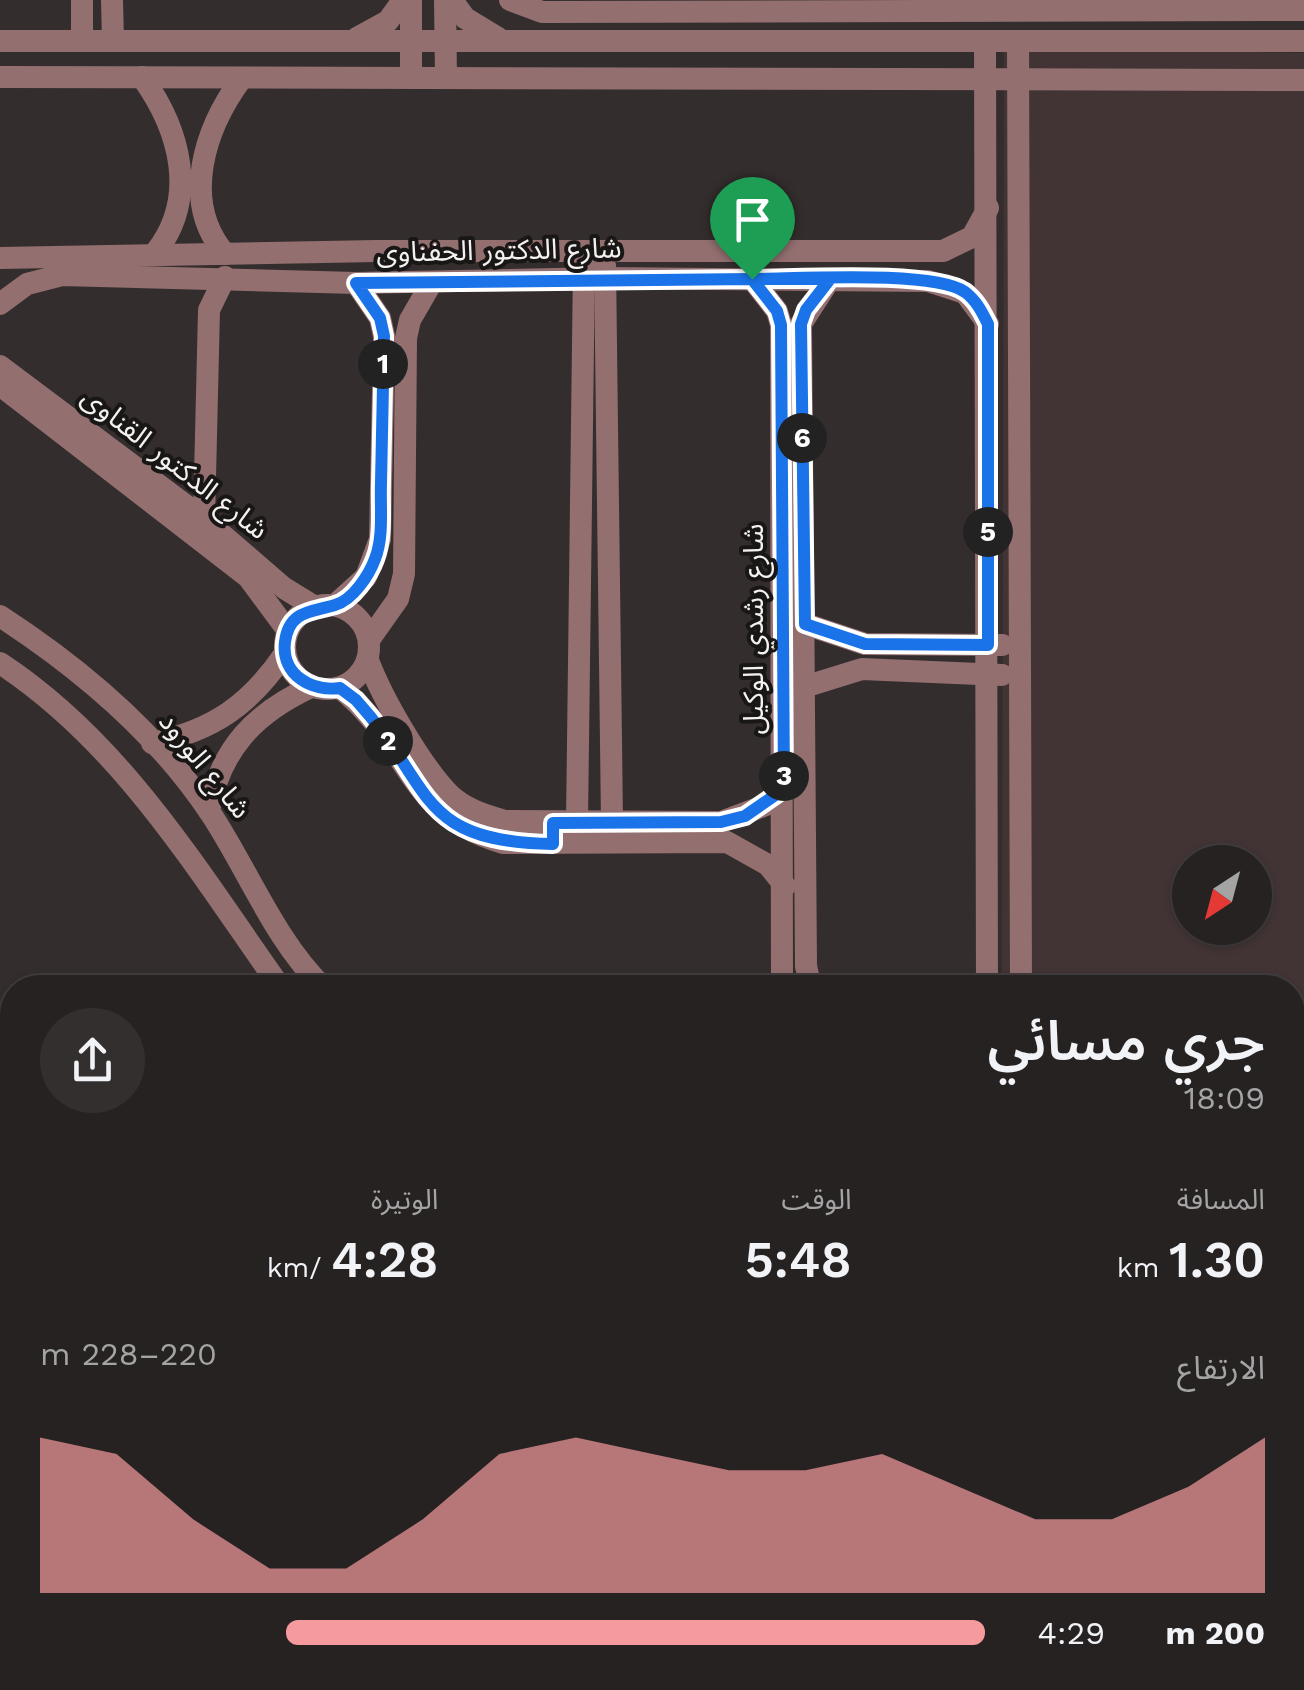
<!DOCTYPE html>
<html lang="ar">
<head>
<meta charset="utf-8">
<style>
	body { margin:0; font-family:"Work Sans","Noto Sans Arabic",sans-serif; background:#332f2f; color:#f1f3f6; direction:rtl; height:100vh; display:flex; flex-direction:column; font-size:38px; white-space:nowrap }
	* { box-sizing:border-box; margin:0 }
	p { font-size:32px; color:#a4a4a5 }
	.icon { flex:none; width:55px; height:55px; fill:none; stroke:currentColor; stroke-width:2; stroke-linecap:round; stroke-linejoin:round }
	.map { position:relative; flex:1; overflow:hidden; direction:ltr }
	.panel { position:absolute; left:0px; top:975px; width:1305px; height:715px; display:flex; flex-direction:column; background:#272222; border-radius:40px 40px 0 0; box-shadow:0 2px 8px #0004,0 0 0 2px #433f40; direction:rtl }
	.panel>* { flex:none }
	.needle { width:65px; rotate:216deg }
	.buttons { position:absolute; left:1172px; top:845px; display:grid; gap:20px }
	.buttons a { display:grid; place-items:center; width:100px; height:100px; border-radius:50%; background:#272222; box-shadow:0 2px 8px #0004,0 0 0 2px #433f40; font-size:50px }
	.pin { position:absolute; display:grid; place-items:center; width:85px; height:85px; color:#fff; margin:-102px -42px; border-radius:50% 50% 50% 0; rotate:-45deg; box-shadow:0 0 10px #0007 }
	.pin .icon { rotate:45deg }
	.km { position:absolute; width:50px; height:50px; margin:-25px; border-radius:50%; background:#222; color:#fff; font-size:28px; line-height:50px; text-align:center }
	.round { display:grid; place-items:center; flex:none; width:105px; height:105px; border-radius:52px; background:#332f2f }
	.head { display:flex; align-items:center; justify-content:space-between; height:170px; padding:0 40px }
	h1 { font-size:55px; font-weight:600; line-height:75px }
	.metrics { display:grid; grid-template-columns:repeat(3,1fr); gap:15px; height:170px; padding:10px 40px }
	.metrics div { display:grid; align-content:center }
	.metrics b { font-size:50px; font-weight:600 }
	.metrics small { font-size:28px; font-weight:400 }
	.metrics p { font-size:28px }
	.chart { height:280px; padding:20px 40px }
	.chart p { display:flex; justify-content:space-between }
	.chart svg { width:100%; height:180px; margin-top:10px; fill:#f59b9e; opacity:.7 }
	ul { padding:0 40px; list-style:none; font-size:32px }
	li { display:grid; grid-template-columns:160px 120px 1fr; align-items:center; height:75px }
	li i { height:25px; border-radius:12px; background:#f59b9e }
	.map>svg:first-child { display:block }
	.built { fill:#423435; fill-rule:evenodd }
	.lines { fill:none; stroke-linecap:round; stroke-linejoin:round }
	.minor { stroke:#936f70; stroke-width:22 }
	.route-casing { stroke:#fff; stroke-width:20 }
	.route { stroke:#1a73e8; stroke-width:12 }
	.labels { text-anchor:middle; dominant-baseline:central; stroke-width:8; stroke-linejoin:round; paint-order:stroke }
	.street-label { font-size:28px; fill:#f5f1f1; stroke:#191616 }
</style>
</head>
<body>
<div class="map">
<svg width="1304" height="1690" viewBox="0 0 1304 1690">
	<rect width="100%" height="100%" fill="#342d2d"/>
	<path class="built" d="M1004,49L1304,53V1052H1293L1292,988H1002ZM1190,862H1255V928H1190Z"/>
	<g class="lines">
		<g class="minor">
			<polyline points="82,0 82,40"/>
			<polyline points="112,0 113,41"/>
			<polyline points="445,0 446,78"/>
			<polyline points="452,0 465,18 498,38"/>
			<polyline points="510,0 542,12 1304,10"/>
			<polyline points="357,38 388,21 403,0"/>
			<polyline points="0,41 1304,41"/>
			<polyline points="985,41 987,988"/>
			<polyline points="1018,41 1021,988"/>
			<polyline points="0,77 1304,80"/>
			<path d="M142,77C180,130 199,198 155,253"/>
			<polyline points="411,78 411,0"/>
			<path d="M225,254C180,201 205,128 242,78"/>
			<polyline points="0,258 377,251 943,251 972,237 988,208"/>
			<polyline points="605,266 612,822"/>
			<polyline points="752,279 777,311 781,325 782,988"/>
			<polyline points="0,304 27,284 62,275 356,283 605,278 928,281 965,293 988,324"/>
			<polyline points="0,366 204,519 284,588 315,607"/>
			<polyline points="0,385 248,577 288,631"/>
			<polyline points="204,519 209,310 225,277"/>
			<circle cx="327" cy="647" r="42"/>
			<polyline points="335,605 366,577 380,539 384,336 380,318 356,283"/>
			<path d="M0,616C80,668 158,734 211,814C248,870 275,941 324,988"/>
			<polyline points="805,624 865,644 1002,645"/>
			<polyline points="369,640 398,599 404,574 406,338 410,320 432,282"/>
			<path d="M368,660C382,698 421,765 449,794C464,809 485,815 505,821L721,822L766,805L784,789"/>
			<path d="M0,663C123,744 197,870 281,988"/>
			<polyline points="804,687 862,669 1002,675"/>
			<path d="M340,688C411,744 404,814 503,843L727,842L768,865L785,886"/>
			<path d="M152,743C213,731 251,704 285,653"/>
			<path d="M209,811C220,749 255,713 311,687"/>
			<polyline points="577,822 584,265"/>
			<polyline points="811,988 806,966 801,324 830,279"/>
			<polyline points="1292,1033 1304,1033"/>
			<polyline points="1292,1063 1304,1063"/>
			<polyline points="1292,1234 1304,1234"/>
			<polyline points="1292,1591 1304,1591"/>
			<polyline points="1292,1608 1304,1608"/>
			<polyline points="390,1678 390,1690"/>
			<polyline points="417,1678 417,1690"/>
		</g>
	</g>
	<g class="lines">
		<g class="route-casing">
			<path id="route" d="M752,279L356,283L380,318L384,336C383,385 382,434 381,483C380,508 384,536 375,559C369,575 353,600 335,605C312,612 289,610 285,642C281,675 312,692 340,688L356,700C434,785 414,842 553,844V823L721,822L745,816L784,789L781,325L777,311L752,279C796,279 933,270 965,292C976,300 982,312 988,324V645L865,644L805,624L801,324L806,310L830,279H752"/>
		</g>
		<use href="#route" class="route"/>
	</g>
	<g class="labels">
		<g class="street-label">
			<text transform="translate(499 250) rotate(-1)">شارع الدكتور الحفناوى</text>
			<text transform="translate(175 463) rotate(38)">شارع الدكتور القناوى</text>
			<text transform="translate(753 629) rotate(-90)">شارع رشدي الوكيل</text>
			<text transform="translate(205 765) rotate(51)">شارع الورود</text>
		</g>
	</g>
</svg>
<div class="buttons">
<a><svg class="needle" viewBox="-14 -14 28 28"><path d="M0-13l5 13h-10z" fill="#e53935"/><path d="M0 13l5-13h-10z" fill="#a4a4a5"/></svg></a>
</div>
<div class="pin" style="left:752px;top:279px;background:#1e9e55"><svg class="icon" aria-label="arrive" viewBox="0 0 24 24"><path d="M6 21V4h12l-3 4 3 4H6"/></svg></div>
<b class="km" style="left:383px;top:364px">1</b>
<b class="km" style="left:388px;top:741px">2</b>
<b class="km" style="left:784px;top:776px">3</b>
<b class="km" style="left:988px;top:532px">5</b>
<b class="km" style="left:802px;top:438px">6</b>
<section class="panel">
<div class="head"><div><h1>جري مسائي</h1><p>18:09</p></div><a class="round"><svg class="icon" aria-label="share" viewBox="0 0 24 24"><path d="M12 15V3M7 8l5-5 5 5M5 13v7h14v-7"/></svg></a></div>
<div class="metrics">
<div><p>المسافة</p><b>1.30<small> km</small></b></div>
<div><p>الوقت</p><b>5:48</b></div>
<div><p>الوتيرة</p><b>4:28<small> /km</small></b></div>
</div>
<div class="chart"><p><span>الارتفاع</span>220–228 m</p>
<svg viewBox="0 0 160 44" preserveAspectRatio="none"><path d="M0 44V6L10 10L20 26L30 38L40 38L50 26L60 10L70 6L80 10L90 14L100 14L110 10L120 18L130 26L140 26L150 18L160 6V44z"/></svg>
</div>
<ul>
<li><b>200 m</b>4:29<i style="width:74%"></i></li>
</ul>
</section>
</div>
</body>
</html>
